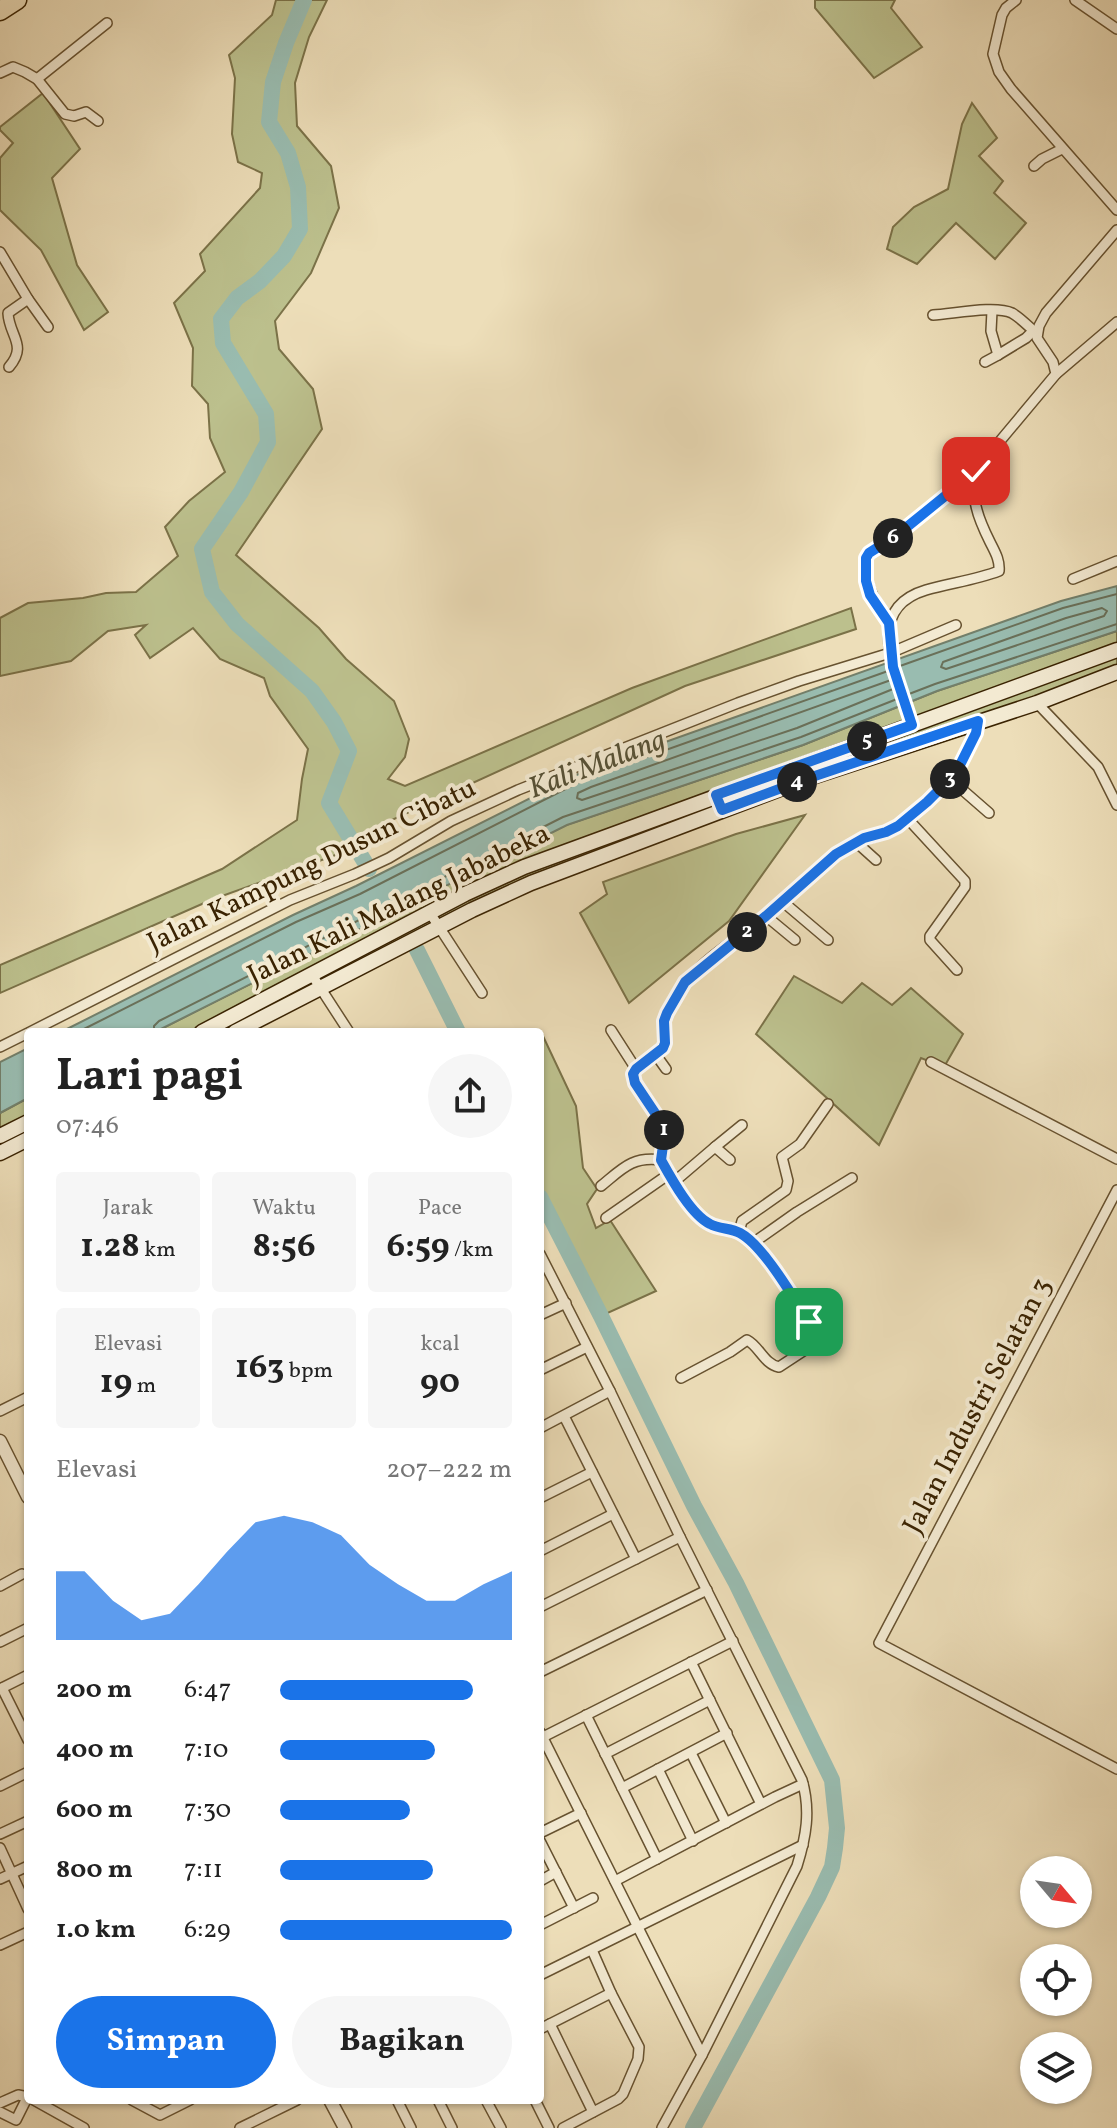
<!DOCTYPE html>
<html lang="id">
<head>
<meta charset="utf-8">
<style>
	body { margin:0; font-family:Vollkorn,serif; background:#f6f6f6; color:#222; height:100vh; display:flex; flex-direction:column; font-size:30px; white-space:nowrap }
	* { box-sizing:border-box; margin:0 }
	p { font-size:26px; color:#767676 }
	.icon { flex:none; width:44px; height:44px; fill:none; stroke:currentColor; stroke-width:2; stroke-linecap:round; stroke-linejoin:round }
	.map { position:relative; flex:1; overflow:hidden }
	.sheet { position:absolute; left:24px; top:1028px; width:520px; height:1076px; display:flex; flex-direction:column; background:#fff; border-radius:8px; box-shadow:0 2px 6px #0004 }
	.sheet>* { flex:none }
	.needle { width:52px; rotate:119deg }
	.tools { position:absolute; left:1020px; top:1856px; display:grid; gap:16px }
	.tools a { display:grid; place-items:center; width:72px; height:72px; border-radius:50%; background:#fff; box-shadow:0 2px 6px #0004; font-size:40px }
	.pin { position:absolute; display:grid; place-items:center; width:68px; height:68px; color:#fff; margin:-34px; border-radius:16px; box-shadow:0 4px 12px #0006 }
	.km { position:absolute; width:40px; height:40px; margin:-20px; border-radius:50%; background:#222; color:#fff; font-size:22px; line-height:40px; text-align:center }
	.round { display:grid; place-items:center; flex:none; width:84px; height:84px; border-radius:42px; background:#f6f6f6 }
	.head { display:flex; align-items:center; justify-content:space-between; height:136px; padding:0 32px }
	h1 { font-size:44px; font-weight:700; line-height:60px }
	.metrics { display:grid; grid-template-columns:repeat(3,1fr); gap:12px; height:136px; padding:8px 32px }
	.metrics div { display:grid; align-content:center; border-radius:8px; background:#f6f6f6; text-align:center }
	.metrics b { font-size:34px; font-weight:700 }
	.metrics small { font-size:22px; font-weight:400 }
	.metrics p { font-size:22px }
	.chart { height:224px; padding:16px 32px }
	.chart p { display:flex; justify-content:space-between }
	.chart svg { width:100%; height:144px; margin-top:8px; fill:#1a73e8; opacity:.7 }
	.cta { display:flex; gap:16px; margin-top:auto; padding:16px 32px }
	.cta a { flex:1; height:92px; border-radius:48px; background:#1a73e8; color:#fff; font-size:32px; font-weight:700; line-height:92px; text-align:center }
	.cta a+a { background:#f6f6f6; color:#222 }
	ul { padding:0 32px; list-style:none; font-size:26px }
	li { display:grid; grid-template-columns:128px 96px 1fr; align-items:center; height:60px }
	li i { height:20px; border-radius:10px; background:#1a73e8 }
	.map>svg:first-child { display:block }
	.green { fill:#bcc08d; stroke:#7b7248; stroke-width:2 }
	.water { fill:#99bcb0; stroke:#737f6a; stroke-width:2 }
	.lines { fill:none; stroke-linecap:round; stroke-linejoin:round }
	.shore { stroke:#6a7059; stroke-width:2 }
	.river { stroke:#99bcb0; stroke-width:16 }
	.minor-casing { stroke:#675230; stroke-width:12 }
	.tertiary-casing { stroke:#675230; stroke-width:15 }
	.secondary-casing { stroke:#3a2302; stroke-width:17 }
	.motorway-casing { stroke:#3a2302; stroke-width:21 }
	.minor { stroke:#f3ead2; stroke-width:9 }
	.tertiary { stroke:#f3ead2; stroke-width:12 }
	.secondary { stroke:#f3ead2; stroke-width:14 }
	.motorway { stroke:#eddeb9; stroke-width:18 }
	.route-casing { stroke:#fff; stroke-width:16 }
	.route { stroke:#1a73e8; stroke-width:10 }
	.labels { text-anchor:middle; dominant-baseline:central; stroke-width:8; stroke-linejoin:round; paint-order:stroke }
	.street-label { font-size:28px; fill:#3a2302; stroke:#f3ead2 }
	.water-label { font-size:30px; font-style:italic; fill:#565136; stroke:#f3ead2 }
</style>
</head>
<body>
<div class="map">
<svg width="1117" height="2128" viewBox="0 0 1117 2128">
	<rect width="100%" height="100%" fill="#eddeb9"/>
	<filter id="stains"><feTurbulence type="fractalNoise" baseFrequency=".0025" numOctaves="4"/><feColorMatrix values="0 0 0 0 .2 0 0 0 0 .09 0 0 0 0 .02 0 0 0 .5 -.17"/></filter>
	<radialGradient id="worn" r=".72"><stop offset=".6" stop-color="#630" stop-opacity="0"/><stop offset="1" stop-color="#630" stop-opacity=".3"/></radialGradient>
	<g class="green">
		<polygon points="276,0 327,0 309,37 295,83 297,126 331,166 339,208 311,273 275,321 279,349 313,389 322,429 236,555 319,628 346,659 394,701 409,739 405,757 388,779 405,786 632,688 851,608 856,629 685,686 372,829 341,853 211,900 0,993 0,965 222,869 297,820 302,779 308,749 270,696 264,678 220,659 193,628 150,658 135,635 146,625 108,631 71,661 0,676 0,618 28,603 83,598 106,593 136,592 178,556 165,527 189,501 225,472 210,438 208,404 192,386 193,348 174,303 205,271 200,254 260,188 262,173 238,162 232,134 235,78 229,55 272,15"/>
		<polygon points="815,0 895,0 891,8 922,47 874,78 815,8"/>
		<polygon points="43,93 80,149 52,178 77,265 108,312 84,330 41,250 0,210 0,158 13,143 0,130 0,127"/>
		<polygon points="972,103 997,138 979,156 1003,181 994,193 1026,223 995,259 956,223 917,264 887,249 893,227 914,207 948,189 962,124"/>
		<polygon points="1117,631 1117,672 531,883 235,1032 155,1032 566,825 803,745 937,691"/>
		<polygon points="805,815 729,921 629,1003 580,913 607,894 603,882 736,834"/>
		<polygon points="794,976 842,1003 862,983 892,1005 911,988 963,1034 944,1067 921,1058 879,1145 756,1034"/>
		<polygon points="542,1034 576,1106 583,1168 597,1189 587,1204 596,1228 610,1220 656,1291 601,1316 540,1195 540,1037"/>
		<polygon points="28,1098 28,1139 0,1153 0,1113"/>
	</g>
	<g class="water">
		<polygon points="1117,586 1117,631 937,691 803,745 567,825 155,1032 61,1032 293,915 356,886 584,771 1061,601"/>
		<polygon points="28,1048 28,1098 0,1113 0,1062"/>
	</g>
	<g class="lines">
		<g class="shore">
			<polygon points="1102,608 1107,611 1104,616 946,669 941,667 943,662 1066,618"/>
			<polyline points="900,666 1063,608 1117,594"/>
			<polyline points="891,680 591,787 578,793 577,798 582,800 797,728 893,689"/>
			<polyline points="909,694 935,684 1117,624"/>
			<polyline points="78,1032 296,922 360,894 587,778 888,671"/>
			<polyline points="154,1032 154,1026 159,1021 563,817 801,737 897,699"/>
		</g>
		<g class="river">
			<polyline points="304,0 286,43 273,82 269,122 288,153 298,187 300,229 284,256 260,281 237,298 221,319 223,343 266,414 268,442 241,492 202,549 212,592 237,624 312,691 334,722 349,751 329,803 369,869"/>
			<polyline points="417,950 458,1032"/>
			<polyline points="540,1197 601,1316 694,1506 736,1583 832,1780 837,1828 835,1848 832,1867 818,1897 693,2128"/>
		</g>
		<g class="minor-casing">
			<g id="minor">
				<polyline points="1016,0 1006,8 1002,15 993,54 999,72 1011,89 1117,210"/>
				<polyline points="1075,0 1117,29"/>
				<polyline points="0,73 13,67 25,72 37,79 65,114 74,116 86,112 98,121"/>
				<polyline points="37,79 107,23"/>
				<polyline points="1034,166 1042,159 1062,149"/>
				<polyline points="0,252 28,299 48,327"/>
				<polyline points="992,311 991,331 998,355 1026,338 1033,331"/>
				<path d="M933,315C953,314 995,305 1012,313C1021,318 1029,327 1037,334"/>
				<polyline points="985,362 998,355"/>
				<path d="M9,367C28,345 9,336 8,313L28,299"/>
				<polyline points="1056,374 1117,322"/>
				<polyline points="1073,579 1117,561"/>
				<path d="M889,623C875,601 862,583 867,556L897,535L978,470"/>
				<polyline points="1037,703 1098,767 1117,805"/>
				<path d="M912,725C900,680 859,610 926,590C950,583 976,580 999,571C1000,560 995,552 990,542C974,510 968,492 985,459L1056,374L1053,362L1037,338L1039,326L1046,313L1117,230"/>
				<polyline points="950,779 989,813"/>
				<polyline points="907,818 965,881 965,887 930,936 930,940 957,970"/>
				<polyline points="856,842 876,860"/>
				<polyline points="782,901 828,940"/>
				<polyline points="430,913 482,993"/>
				<polyline points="766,916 795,940"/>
				<polyline points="312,975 349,1032"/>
				<polyline points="611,1030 636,1069"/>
				<polyline points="30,1032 290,900 355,874 389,858 451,821 518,790 738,703 799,681 890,653 956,625"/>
				<polyline points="0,1047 28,1033"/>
				<polyline points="656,1055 666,1069"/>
				<polyline points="931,1062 1117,1159"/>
				<polyline points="715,1147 742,1125"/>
				<polyline points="674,1182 715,1147 730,1160"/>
				<path d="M601,1186C622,1169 632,1156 661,1160"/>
				<polyline points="1117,1190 879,1643 1117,1769"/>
				<polyline points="606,1218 669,1174"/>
				<polyline points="739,1232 742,1221 786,1190 788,1181 782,1157 800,1144 828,1104"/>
				<polyline points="753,1243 797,1212 852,1178"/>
				<path d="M540,1254L610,1391L680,1537L802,1780C811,1811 806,1837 797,1866L702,2055L662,2128"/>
				<polyline points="540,1315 566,1303"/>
				<polyline points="540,1370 587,1347"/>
				<path d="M681,1378L730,1352L747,1340C759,1346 764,1364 779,1367L811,1346L815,1336C804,1311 764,1245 740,1232C731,1228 719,1229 710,1224C698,1218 666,1175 662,1162C658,1150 665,1137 663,1125L635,1083L633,1074L636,1069L663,1048C666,1040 664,1033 664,1024C665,1013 672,1001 679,991C700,960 737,940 766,916C790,895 812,870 839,852C855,840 872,839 889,831C923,814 974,759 978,721"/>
				<polyline points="0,1411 28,1397"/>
				<polyline points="564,1416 636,1559"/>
				<polyline points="540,1428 610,1391"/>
				<polyline points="540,1498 592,1472"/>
				<polyline points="540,1551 613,1514"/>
				<polyline points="0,1586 22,1574"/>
				<polyline points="540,1607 680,1537"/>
				<polyline points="0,1642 28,1628"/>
				<polyline points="691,1662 761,1804"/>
				<polyline points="540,1672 707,1590"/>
				<polyline points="2,1688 28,1740"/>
				<polyline points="0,1689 28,1675"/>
				<polyline points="586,1715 657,1859"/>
				<polyline points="540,1732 702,2055"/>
				<polyline points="543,1737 733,1641"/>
				<polyline points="691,1753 726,1823"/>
				<polyline points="605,1754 710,1700"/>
				<polyline points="658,1769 693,1841"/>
				<polyline points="0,1786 28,1772"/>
				<polyline points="622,1788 727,1733"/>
				<polyline points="540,1833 581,1813"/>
				<polyline points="0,1834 28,1821"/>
				<polyline points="540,1841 574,1908"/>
				<polyline points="0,1848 28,1909"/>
				<polyline points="0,1879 28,1866"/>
				<polyline points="540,1881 556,1872"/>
				<polyline points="615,1881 775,1797 803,1784"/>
				<polyline points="540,1925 593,1898"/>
				<polyline points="0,1945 28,1932"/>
				<polyline points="540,1975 803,1845"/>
				<polyline points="550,2024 593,2112"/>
				<polyline points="540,2029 611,1993"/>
				<polyline points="34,2100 84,2128"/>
				<polyline points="132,2100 160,2115 190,2100"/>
				<polyline points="397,2100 411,2128"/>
				<polyline points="438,2100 452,2128"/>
				<polyline points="486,2100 501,2128"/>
				<polyline points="535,2100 549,2128"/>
				<polyline points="0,2103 18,2095 28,2097"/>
				<polyline points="0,2112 16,2120 28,2096"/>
				<polyline points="240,2128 297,2100"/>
				<polyline points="563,2128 618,2099 623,2094 638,2059 639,2047 611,1993 592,1950"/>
			</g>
		</g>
		<g class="tertiary-casing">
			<g id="tertiary">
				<polyline points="0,1441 28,1497"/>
				<polyline points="330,2100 345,2128"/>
			</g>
		</g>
		<g class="secondary-casing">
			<g id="secondary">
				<polyline points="202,1032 465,894 524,867 1117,650"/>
				<polyline points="235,1032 472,910 531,883 806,779 1037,703 1117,672"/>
				<polyline points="0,1136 28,1122"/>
				<polyline points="0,1153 28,1139"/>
			</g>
		</g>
		<g class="motorway-casing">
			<polyline id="motorway" points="0,11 17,0"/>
		</g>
		<use href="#minor" class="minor"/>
		<use href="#tertiary" class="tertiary"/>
		<use href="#secondary" class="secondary"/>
		<use href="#motorway" class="motorway"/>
	</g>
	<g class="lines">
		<g class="route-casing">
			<path id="route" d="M809,1322C794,1299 764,1246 740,1233C731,1228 719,1229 710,1224C691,1215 671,1178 661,1160L665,1131L663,1125L635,1083L633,1074L636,1069L663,1048L665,1043L664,1021L667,1013L685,982L766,916L836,854L864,838L886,832L898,826L927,802L950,779L961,763L976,733L978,721L806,779L722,810L716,795L912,725L893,667L889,623L870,595L866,581V558L869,553L897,535L976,471"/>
		</g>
		<use href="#route" class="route"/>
	</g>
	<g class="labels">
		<g class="street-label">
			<text transform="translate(312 866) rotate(-26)">Jalan Kampung Dusun Cibatu</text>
			<text transform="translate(399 905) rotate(-26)">Jalan Kali Malang Jababeka</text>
			<text transform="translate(978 1406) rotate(-62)">Jalan Industri Selatan 3</text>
		</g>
		<g class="water-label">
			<text transform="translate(597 765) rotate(-21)">Kali Malang</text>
		</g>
	</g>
	<rect width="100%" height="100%" filter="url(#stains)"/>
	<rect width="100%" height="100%" fill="url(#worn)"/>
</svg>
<div class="tools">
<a><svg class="needle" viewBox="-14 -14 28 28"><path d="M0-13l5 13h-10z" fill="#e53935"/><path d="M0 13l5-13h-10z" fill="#767676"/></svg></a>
<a><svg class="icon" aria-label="locate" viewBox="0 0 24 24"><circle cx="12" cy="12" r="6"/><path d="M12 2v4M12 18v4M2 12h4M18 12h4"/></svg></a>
<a><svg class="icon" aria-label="layers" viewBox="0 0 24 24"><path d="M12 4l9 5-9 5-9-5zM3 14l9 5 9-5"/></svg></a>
</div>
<div class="pin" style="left:809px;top:1322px;background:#1e9e55"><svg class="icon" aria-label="arrive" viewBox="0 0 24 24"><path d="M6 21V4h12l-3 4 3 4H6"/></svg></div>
<div class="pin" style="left:976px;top:471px;background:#d93025"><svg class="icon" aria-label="check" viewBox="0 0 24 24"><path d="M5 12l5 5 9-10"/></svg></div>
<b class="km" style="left:664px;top:1130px">1</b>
<b class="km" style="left:747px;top:932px">2</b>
<b class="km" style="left:950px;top:779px">3</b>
<b class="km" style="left:797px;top:782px">4</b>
<b class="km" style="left:867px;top:741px">5</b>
<b class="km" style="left:893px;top:538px">6</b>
<section class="sheet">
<div class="head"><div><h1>Lari pagi</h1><p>07:46</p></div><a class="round"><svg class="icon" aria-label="share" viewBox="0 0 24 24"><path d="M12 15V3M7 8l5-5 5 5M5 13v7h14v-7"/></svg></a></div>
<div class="metrics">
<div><p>Jarak</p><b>1.28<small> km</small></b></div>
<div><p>Waktu</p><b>8:56</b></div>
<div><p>Pace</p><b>6:59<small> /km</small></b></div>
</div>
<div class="metrics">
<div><p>Elevasi</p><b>19<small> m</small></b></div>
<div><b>163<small> bpm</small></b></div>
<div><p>kcal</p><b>90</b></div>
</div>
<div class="chart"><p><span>Elevasi</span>207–222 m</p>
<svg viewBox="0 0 160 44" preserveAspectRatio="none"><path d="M0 44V23L10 23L20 32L30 38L40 36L50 27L60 17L70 8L80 6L90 8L100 12L110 21L120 27L130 32L140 32L150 27L160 23V44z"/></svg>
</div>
<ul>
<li><b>200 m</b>6:47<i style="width:83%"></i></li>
<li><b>400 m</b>7:10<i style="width:67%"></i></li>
<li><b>600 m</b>7:30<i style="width:56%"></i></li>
<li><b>800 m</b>7:11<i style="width:66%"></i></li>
<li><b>1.0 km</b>6:29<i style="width:100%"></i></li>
</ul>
<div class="cta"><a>Simpan</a><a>Bagikan</a></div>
</section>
</div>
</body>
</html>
